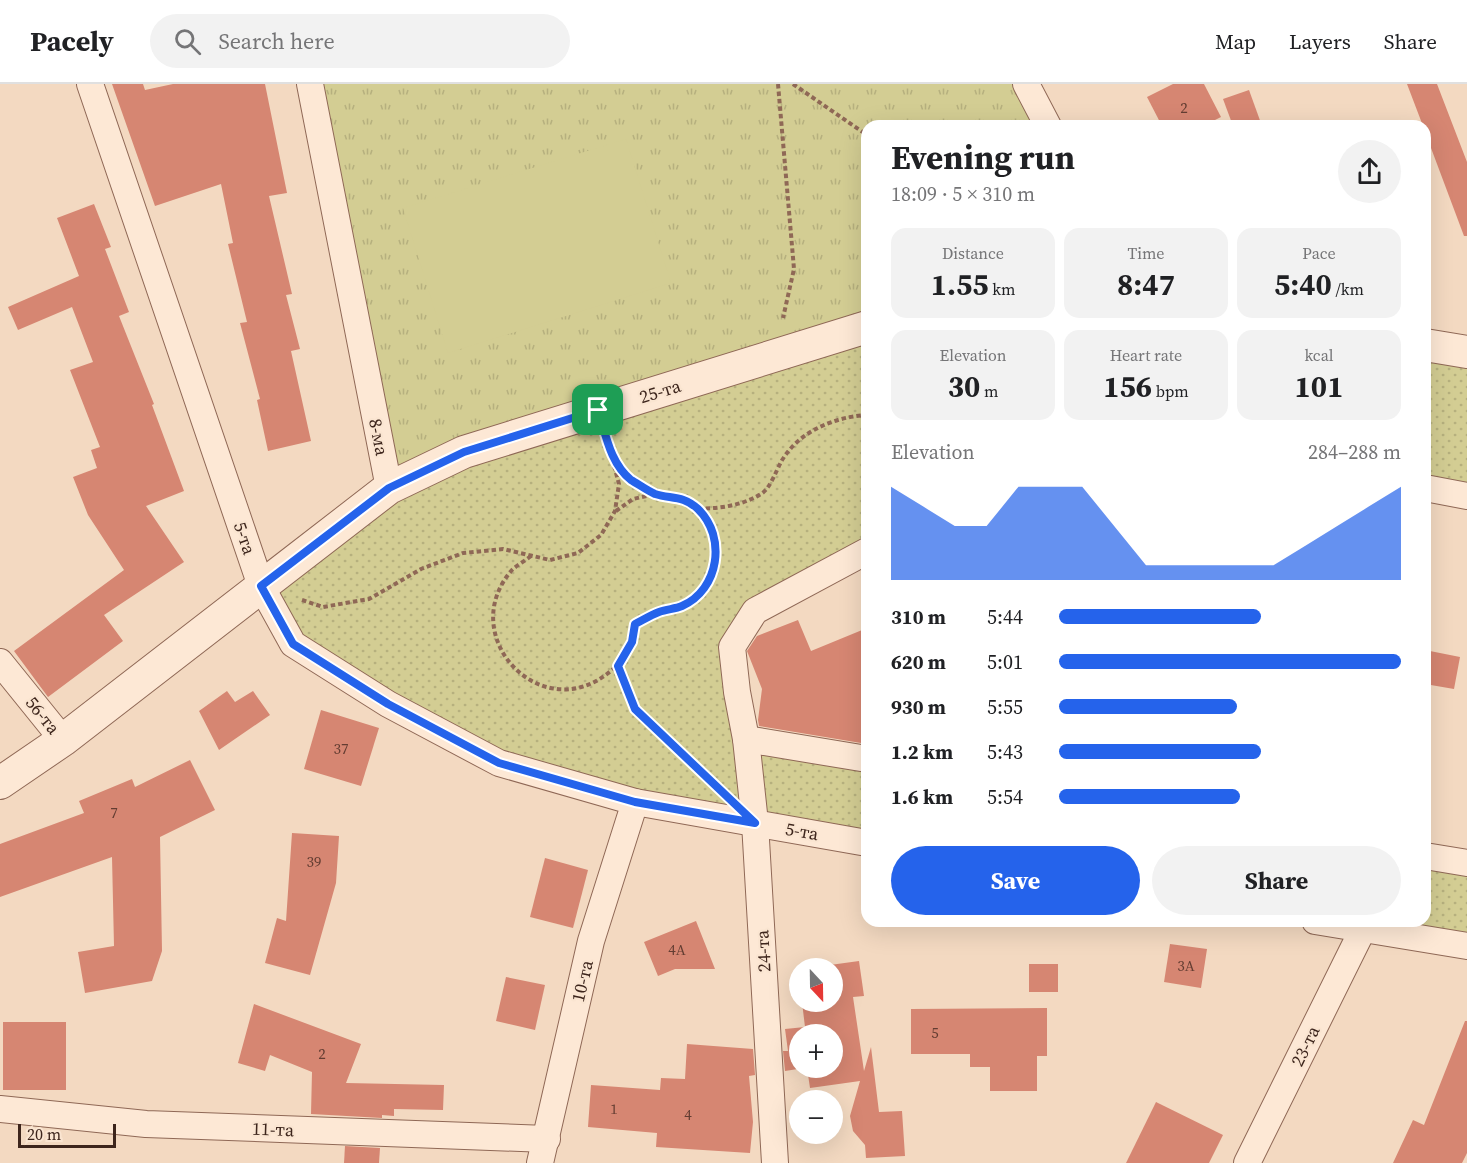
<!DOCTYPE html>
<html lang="en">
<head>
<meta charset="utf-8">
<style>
	body { margin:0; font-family:"Source Serif 4",serif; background:#f2f2f2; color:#202124; height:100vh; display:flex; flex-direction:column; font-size:22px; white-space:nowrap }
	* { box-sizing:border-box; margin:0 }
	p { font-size:20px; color:#757577 }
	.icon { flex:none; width:33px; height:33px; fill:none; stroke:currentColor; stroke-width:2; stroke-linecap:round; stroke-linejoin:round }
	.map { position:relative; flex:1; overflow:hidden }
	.details { position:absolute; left:861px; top:36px; width:570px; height:807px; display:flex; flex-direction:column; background:#fff; border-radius:18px; box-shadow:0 6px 24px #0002 }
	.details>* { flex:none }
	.needle { width:39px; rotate:158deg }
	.fabs { position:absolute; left:789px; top:874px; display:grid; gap:12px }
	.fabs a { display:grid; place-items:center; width:54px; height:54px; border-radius:50%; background:#fff; box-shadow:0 6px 24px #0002; font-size:30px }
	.scale { position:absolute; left:18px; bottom:15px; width:98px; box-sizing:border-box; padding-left:6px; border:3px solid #3d251c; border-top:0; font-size:16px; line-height:21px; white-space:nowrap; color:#3d251c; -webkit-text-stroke:4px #fae5d1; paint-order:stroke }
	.pin { position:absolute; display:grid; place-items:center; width:51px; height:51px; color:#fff; margin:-26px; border-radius:12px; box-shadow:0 3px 9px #0006 }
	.round { display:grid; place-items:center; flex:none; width:63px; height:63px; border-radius:32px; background:#f2f2f2 }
	.head { display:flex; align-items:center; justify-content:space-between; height:102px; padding:0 30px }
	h1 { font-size:33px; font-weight:700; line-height:45px }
	.figures { display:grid; grid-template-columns:repeat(3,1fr); gap:9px; height:102px; padding:6px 30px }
	.figures div { display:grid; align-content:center; border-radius:15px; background:#f2f2f2; text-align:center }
	.figures b { font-size:30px; font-weight:700 }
	.figures small { font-size:16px; font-weight:400 }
	.figures p { font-size:16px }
	.chart { height:168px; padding:12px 30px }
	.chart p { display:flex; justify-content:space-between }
	.chart svg { width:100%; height:108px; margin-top:6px; fill:#2563eb; opacity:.7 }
	.action { display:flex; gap:12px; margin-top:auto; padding:12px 30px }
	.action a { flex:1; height:69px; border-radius:36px; background:#2563eb; color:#fff; font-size:24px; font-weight:700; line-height:69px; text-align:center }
	.action a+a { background:#f2f2f2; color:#202124 }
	ul { padding:0 30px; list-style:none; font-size:20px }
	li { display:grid; grid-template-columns:96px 72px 1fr; align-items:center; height:45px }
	li i { height:15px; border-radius:8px; background:#2563eb }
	header { display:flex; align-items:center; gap:36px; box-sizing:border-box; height:84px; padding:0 30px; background:#fff; border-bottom:2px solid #e0e0e0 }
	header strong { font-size:28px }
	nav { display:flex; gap:33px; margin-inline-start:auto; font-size:21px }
	.search { width:420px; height:54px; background:#f2f2f2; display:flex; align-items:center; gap:15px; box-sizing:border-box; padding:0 21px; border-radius:33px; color:#757577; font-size:22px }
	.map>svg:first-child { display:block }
	.grass { fill:url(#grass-tufts) }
	.park { fill:url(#park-dots) }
	.garden { fill:#d3cd93 }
	.building { fill:#d68672 }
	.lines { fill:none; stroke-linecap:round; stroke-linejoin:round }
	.minor-casing { stroke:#8f6856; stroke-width:28 }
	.tertiary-casing { stroke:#8f6856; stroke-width:34 }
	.path { stroke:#8f6856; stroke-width:4; stroke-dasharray:4.5 3; stroke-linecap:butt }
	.minor { stroke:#fde8d5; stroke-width:26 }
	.tertiary { stroke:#fde8d5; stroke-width:32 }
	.route-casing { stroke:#fff; stroke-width:12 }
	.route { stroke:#2563eb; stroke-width:8 }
	.labels { text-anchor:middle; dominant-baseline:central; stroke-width:4.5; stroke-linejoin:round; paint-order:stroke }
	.number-label { font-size:15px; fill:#633d32 }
	.street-label { font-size:18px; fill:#3d251c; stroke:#fae5d1 }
</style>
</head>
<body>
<header>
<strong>Pacely</strong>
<div class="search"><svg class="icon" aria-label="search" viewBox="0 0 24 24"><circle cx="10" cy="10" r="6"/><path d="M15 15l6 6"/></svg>Search here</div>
<nav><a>Map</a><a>Layers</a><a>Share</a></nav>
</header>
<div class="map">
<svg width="1467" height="1079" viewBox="0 0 1467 1079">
	<defs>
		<pattern id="grass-tufts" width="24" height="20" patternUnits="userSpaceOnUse" patternTransform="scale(1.5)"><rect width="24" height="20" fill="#d3cd93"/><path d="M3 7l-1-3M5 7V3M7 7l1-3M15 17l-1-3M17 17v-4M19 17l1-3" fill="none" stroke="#b6b07e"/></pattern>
		<pattern id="park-dots" width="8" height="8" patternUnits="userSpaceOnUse" patternTransform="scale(1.5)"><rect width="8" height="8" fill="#d3cd93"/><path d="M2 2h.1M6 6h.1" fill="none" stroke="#b6b07e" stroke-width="1.8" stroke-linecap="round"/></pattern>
	</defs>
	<rect width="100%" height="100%" fill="#f3d9c1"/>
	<polygon class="grass" points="310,0 1026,0 1048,42 867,42 867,243 389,404"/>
	<g class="park">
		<polygon points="867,243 867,467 755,527 732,563 746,654 867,675 867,759 499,679 293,560 261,502 389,404"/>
		<polygon points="1425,261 1467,268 1467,412 1425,404"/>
		<polygon points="1425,772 1467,779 1467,862 1315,837 1425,837"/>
	</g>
	<polygon class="garden" points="626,55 671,199 448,269 403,124"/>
	<g class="building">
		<polygon points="112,0 143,0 145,6 173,0 265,0 287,109 269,112 292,210 286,211 300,265 291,267 311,357 268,367 257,316 260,315 240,239 247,238 228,160 233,159 221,100 155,122"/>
		<polygon points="1173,0 1204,0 1221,33 1203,42 1162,42 1147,13"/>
		<polygon points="1407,0 1437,0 1467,78 1467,152 1464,152 1425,48 1425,42 1423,42"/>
		<polygon points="1249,6 1262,42 1233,42 1223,15"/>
		<polygon points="94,120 111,163 105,165 129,228 119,232 154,320 152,321 184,407 146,422 184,478 104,531 123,557 48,613 14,567 124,486 88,431 73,393 97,384 91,366 100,363 70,286 93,278 72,223 18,246 8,223 79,192 57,134"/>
		<polygon points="798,536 811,567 867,544 867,660 759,642 758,636 762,605 747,567 757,552"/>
		<polygon points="1425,566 1460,573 1454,605 1425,600"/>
		<polygon points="227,607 235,618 253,607 270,631 219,666 199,627"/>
		<polygon points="321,626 379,644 361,702 304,685"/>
		<polygon points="190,676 215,726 160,753 162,867 152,897 85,909 78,868 114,862 112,773 0,813 0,760 84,729 79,717 132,695 135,703"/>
		<polygon points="292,749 339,752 336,799 310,891 265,879 277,834 286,837"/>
		<polygon points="545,774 588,786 573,844 530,833"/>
		<polygon points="696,837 715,885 675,885 658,892 644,858"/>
		<polygon points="1170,860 1207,865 1201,904 1164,898"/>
		<polygon points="859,877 864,912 853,913 864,987 871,963 879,1028 902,1027 905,1072 866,1074 865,1061 853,1047 850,1032 860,997 810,1004 807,984 832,984 832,951 800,951 800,984 804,984 785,987 783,967 788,967 785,945 805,943 802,918 832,918 832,885 801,885"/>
		<rect x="1029" y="880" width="29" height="28"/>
		<polygon points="506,893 545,901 535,946 496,937"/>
		<polygon points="254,920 361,960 346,999 444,1001 443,1026 394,1025 394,1032 382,1031 382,1034 311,1030 312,988 270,971 265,987 238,979"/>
		<polygon points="1047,924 1047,972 1037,972 1037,1007 990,1007 990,983 970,983 970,970 911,970 911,925"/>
		<polygon points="1465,937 1467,937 1467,1069 1462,1079 1393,1079 1413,1036 1424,1041"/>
		<rect x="3" y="938" width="63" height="68"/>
		<polygon points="687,960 753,965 755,991 749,992 753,1038 750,1069 656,1063 657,1049 588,1043 591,1001 660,1006 661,994 685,995"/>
		<polygon points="1156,1018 1223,1051 1209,1079 1126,1079"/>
		<polygon points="345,1062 380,1064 379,1079 344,1079"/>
	</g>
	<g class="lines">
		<g class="minor-casing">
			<g id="minor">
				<polyline points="90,0 261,502 293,560 388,620 499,679 635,718 867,759"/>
				<polyline points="310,0 389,404"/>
				<polyline points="1026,0 1048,42"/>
				<polyline points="1425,404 1467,412"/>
				<polyline points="0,578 63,656"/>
				<polyline points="746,655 867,675"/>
				<polyline points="1425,772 1467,779"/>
				<polyline points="1315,837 1467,862"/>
				<polyline points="0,1025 146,1040 547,1055"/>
				<polyline points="540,1079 591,857 635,718"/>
				<polyline points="775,1079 755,739 746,655 737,608 732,563 755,527 867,467"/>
				<polyline points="1247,1079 1363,845"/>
			</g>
		</g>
		<g class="tertiary-casing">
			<g id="tertiary">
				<polyline points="1425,261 1467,268"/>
				<polyline points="0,699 63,656 389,404 464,368 867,243"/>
			</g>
		</g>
		<g class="path">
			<polyline points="778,0 794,185 783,234"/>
			<polyline points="793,0 867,51"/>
			<path d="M698,425C721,424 741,422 761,410C770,405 776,387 781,378C798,348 833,333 867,331"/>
			<polyline points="616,427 633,415 655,410"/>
			<path d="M531,472C525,477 517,481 512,486C455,551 539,642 607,590C625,577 631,562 635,540C643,536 651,531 660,528C667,525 675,525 682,522C719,506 728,451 697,425C681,410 670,416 654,409C636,401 625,388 613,373"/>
			<polyline points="302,516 323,523 369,515 421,485 463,469 503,465 550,476 578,469 601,451 615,427 619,400 607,356"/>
			<polyline points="618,582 635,625 716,702"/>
		</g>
		<use href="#minor" class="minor"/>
		<use href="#tertiary" class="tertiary"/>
	</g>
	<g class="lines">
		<g class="route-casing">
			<path id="route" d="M598,326C606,351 610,379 631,396C638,400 648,407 655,410C671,415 683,411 698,425C727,453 719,506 682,522C675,525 667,525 659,528C651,531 643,536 635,540L632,558L618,582L635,625L755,739L635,718L499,679L388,620L293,560L261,502L389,404L464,368Z"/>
		</g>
		<use href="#route" class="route"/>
	</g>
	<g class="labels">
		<g class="number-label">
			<text x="1184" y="23">2</text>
			<text x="341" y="664">37</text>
			<text x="114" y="728">7</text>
			<text x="314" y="777">39</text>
			<text x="677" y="865">4А</text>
			<text x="1186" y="881">3А</text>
			<text x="935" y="948">5</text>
			<text x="322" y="969">2</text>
			<text x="614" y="1024">1</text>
			<text x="688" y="1030">4</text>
		</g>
		<g class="street-label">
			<text transform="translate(660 307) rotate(-17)">25-та</text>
			<text transform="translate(379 353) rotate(79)">8-ма</text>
			<text transform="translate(245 454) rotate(71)">5-та</text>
			<text transform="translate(43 631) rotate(51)">56-та</text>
			<text transform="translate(802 747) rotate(10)">5-та</text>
			<text transform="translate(763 867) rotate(-93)">24-та</text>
			<text transform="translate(582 897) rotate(-77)">10-та</text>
			<text transform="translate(1305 962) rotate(-64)">23-та</text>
			<text transform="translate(273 1045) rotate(2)">11-та</text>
		</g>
	</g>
</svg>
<div class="fabs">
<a><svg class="needle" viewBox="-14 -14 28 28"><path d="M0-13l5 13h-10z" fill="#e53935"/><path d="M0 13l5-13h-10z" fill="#757577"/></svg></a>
<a>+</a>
<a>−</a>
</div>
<div class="scale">20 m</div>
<div class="pin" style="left:598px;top:326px;background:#1e9e55"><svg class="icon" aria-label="arrive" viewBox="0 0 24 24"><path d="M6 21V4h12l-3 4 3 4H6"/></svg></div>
<section class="details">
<div class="head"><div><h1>Evening run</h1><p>18:09 · 5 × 310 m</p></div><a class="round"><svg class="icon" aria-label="share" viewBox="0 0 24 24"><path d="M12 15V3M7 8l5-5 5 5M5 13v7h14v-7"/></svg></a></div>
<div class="figures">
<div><p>Distance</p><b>1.55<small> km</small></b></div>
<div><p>Time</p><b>8:47</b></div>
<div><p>Pace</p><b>5:40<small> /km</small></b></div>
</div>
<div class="figures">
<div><p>Elevation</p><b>30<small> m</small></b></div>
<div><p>Heart rate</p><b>156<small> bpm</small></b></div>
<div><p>kcal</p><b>101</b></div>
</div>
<div class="chart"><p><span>Elevation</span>284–288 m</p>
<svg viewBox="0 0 160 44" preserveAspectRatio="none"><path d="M0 44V6L10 14L20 22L30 22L40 6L50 6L60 6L70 22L80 38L90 38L100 38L110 38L120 38L130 30L140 22L150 14L160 6V44z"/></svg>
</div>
<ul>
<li><b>310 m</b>5:44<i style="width:59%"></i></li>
<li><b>620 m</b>5:01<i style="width:100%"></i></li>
<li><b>930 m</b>5:55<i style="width:52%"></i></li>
<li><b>1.2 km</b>5:43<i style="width:59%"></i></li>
<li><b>1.6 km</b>5:54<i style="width:53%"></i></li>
</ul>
<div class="action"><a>Save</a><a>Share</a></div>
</section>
</div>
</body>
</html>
